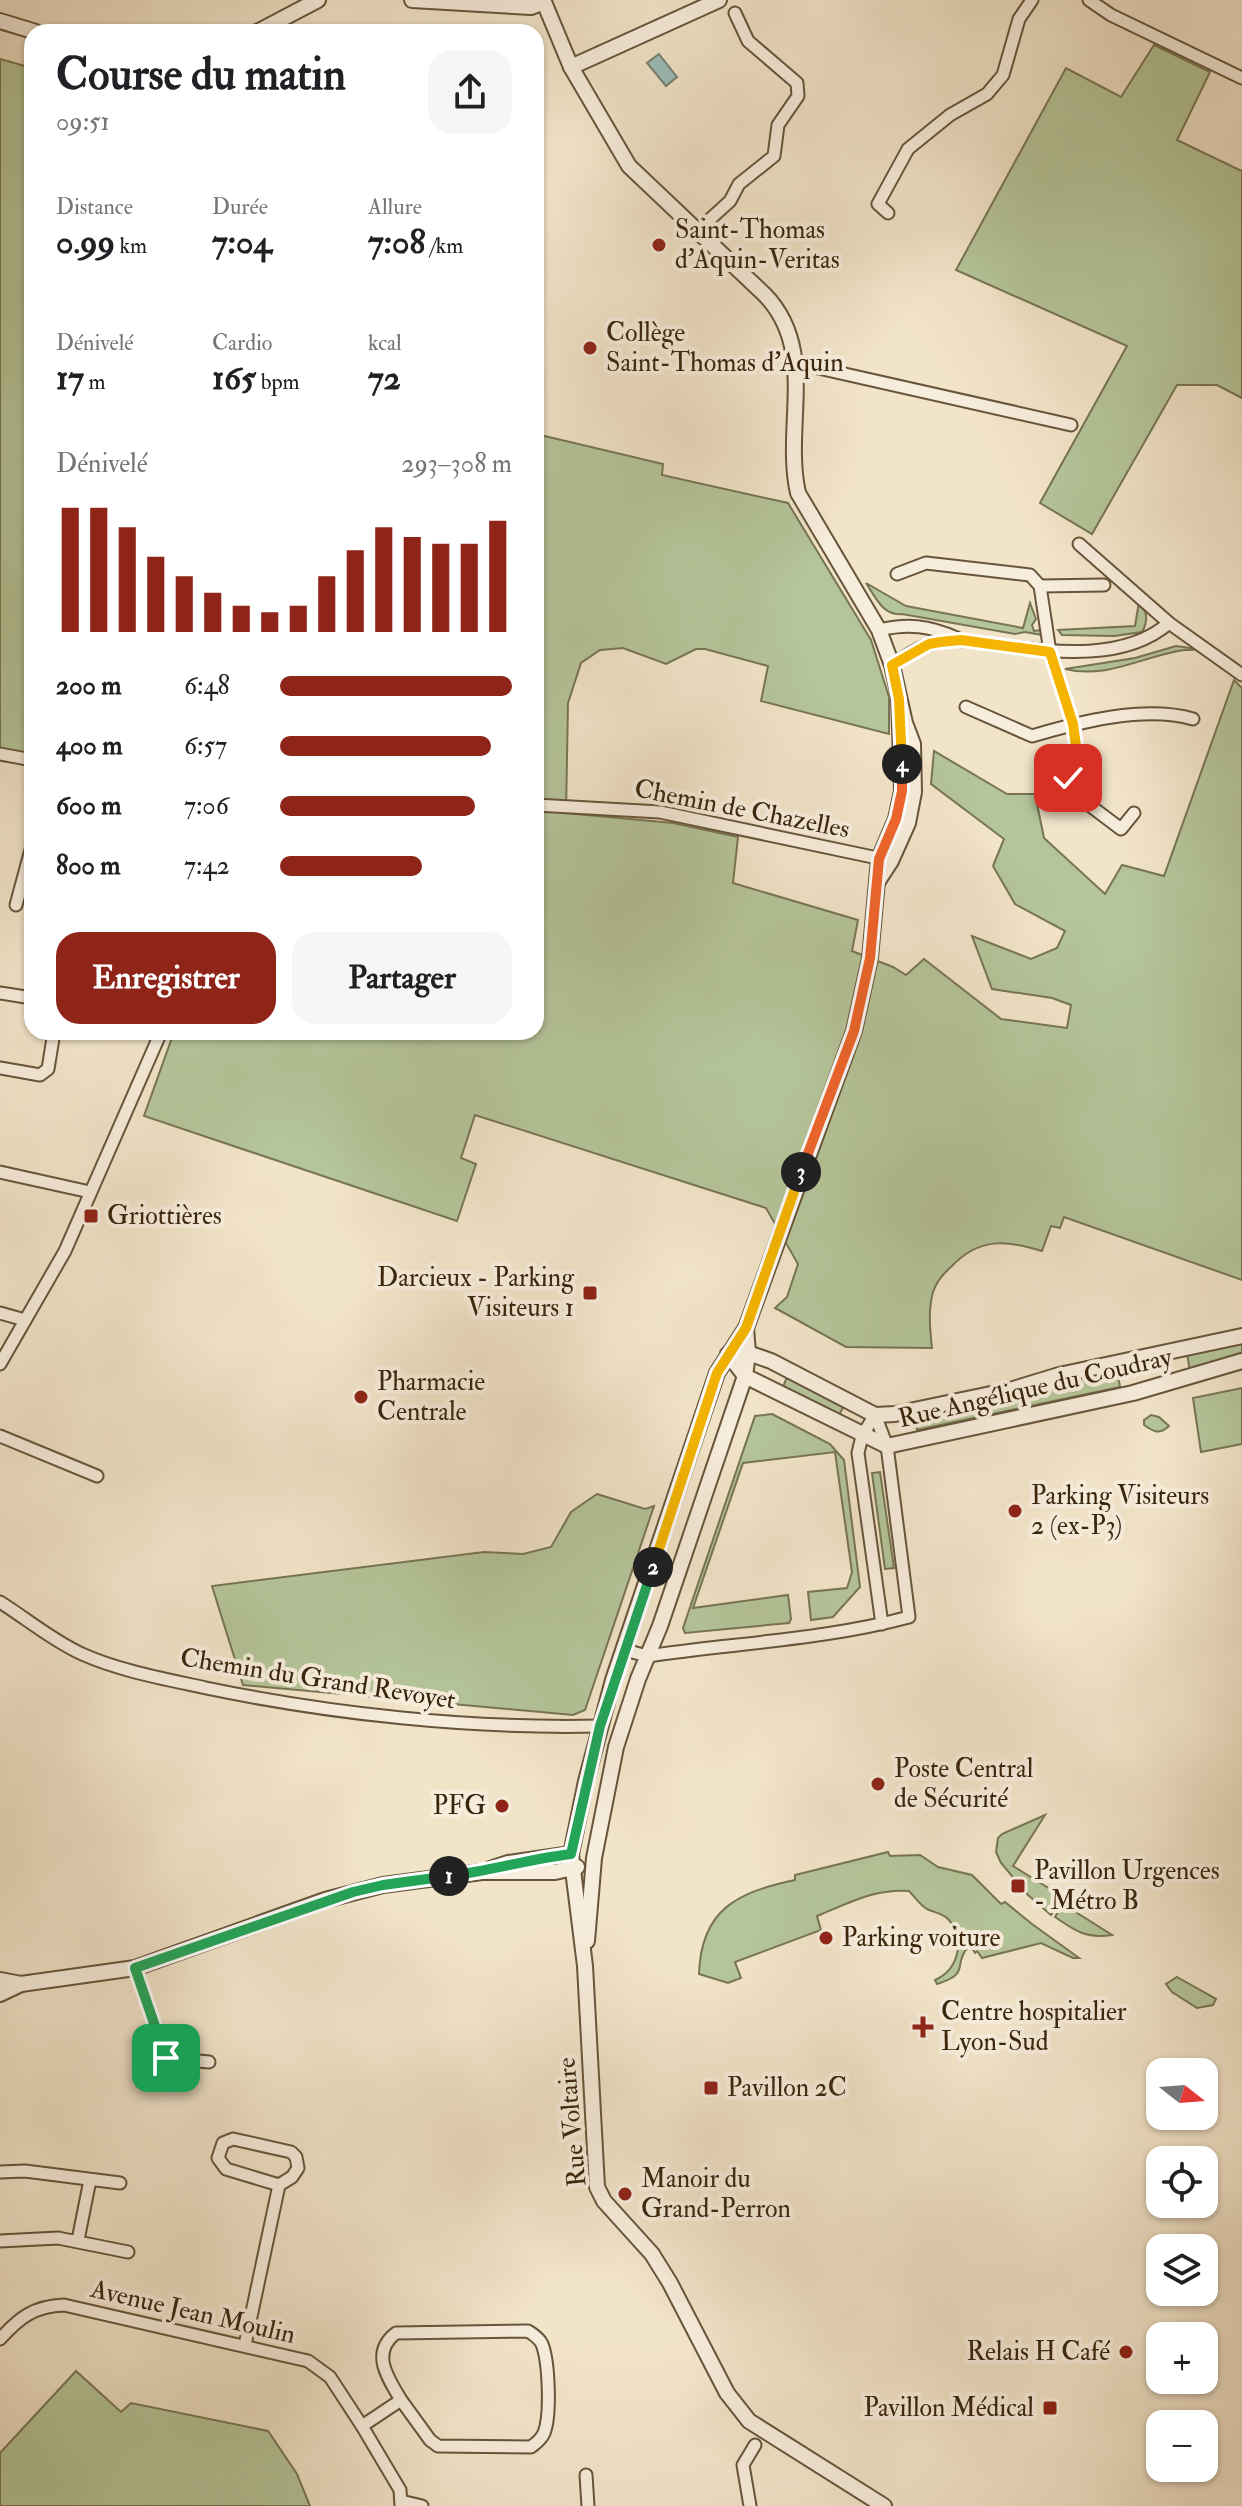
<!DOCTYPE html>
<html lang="fr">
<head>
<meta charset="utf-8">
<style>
	body { margin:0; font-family:"IM FELL Double Pica",serif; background:#f6f6f6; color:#202124; height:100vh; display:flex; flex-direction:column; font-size:30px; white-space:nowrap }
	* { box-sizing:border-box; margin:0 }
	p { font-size:26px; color:#757577 }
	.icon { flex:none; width:44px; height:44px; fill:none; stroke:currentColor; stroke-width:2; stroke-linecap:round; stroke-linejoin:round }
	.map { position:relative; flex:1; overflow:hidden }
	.side { position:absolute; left:24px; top:24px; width:520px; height:1016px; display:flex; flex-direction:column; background:#fff; border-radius:24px; box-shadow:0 2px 6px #0004 }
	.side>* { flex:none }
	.needle { width:52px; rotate:107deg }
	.buttons { position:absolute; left:1146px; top:2058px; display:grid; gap:16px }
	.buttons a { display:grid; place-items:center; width:72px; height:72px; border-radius:16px; background:#fff; box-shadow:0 2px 6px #0004; font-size:40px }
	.pin { position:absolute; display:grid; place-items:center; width:68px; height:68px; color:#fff; margin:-34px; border-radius:16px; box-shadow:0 4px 12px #0006 }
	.km { position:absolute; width:40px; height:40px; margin:-20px; border-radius:50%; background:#222; color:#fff; font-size:22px; line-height:40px; text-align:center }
	.round { display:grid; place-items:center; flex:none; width:84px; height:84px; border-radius:24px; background:#f6f6f6 }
	.summary { display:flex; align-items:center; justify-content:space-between; height:136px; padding:0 32px }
	h1 { font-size:44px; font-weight:800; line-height:60px }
	.figures { display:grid; grid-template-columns:repeat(3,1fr); gap:12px; height:136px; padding:8px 32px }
	.figures div { display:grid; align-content:center }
	.figures b { font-size:34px; font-weight:800 }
	.figures small { font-size:22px; font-weight:400 }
	.figures p { font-size:22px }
	.chart { height:224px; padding:16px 32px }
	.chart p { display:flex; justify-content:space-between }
	.chart svg { width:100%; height:144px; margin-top:8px; stroke:#8f2418; stroke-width:6 }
	.cta { display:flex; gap:16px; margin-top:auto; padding:16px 32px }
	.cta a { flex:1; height:92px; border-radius:24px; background:#8f2418; color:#fff; font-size:32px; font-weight:800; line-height:92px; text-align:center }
	.cta a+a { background:#f6f6f6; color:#202124 }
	ul { padding:0 32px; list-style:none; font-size:26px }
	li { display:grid; grid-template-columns:128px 96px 1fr; align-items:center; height:60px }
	li i { height:20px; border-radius:10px; background:#8f2418 }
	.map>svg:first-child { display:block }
	.green { fill:#b5c59a; stroke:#777553; stroke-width:2 }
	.water { fill:#9bbeb9; stroke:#748174; stroke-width:2 }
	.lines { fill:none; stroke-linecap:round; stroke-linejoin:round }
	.minor-casing { stroke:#67553b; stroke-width:15 }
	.tertiary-casing { stroke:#67553b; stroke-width:18 }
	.minor { stroke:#f7eddc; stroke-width:11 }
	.tertiary { stroke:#f7eddc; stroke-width:14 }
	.split-1-casing { stroke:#fff; stroke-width:16 }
	.split-2-casing { stroke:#fff; stroke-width:16 }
	.split-3-casing { stroke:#fff; stroke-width:16 }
	.split-4-casing { stroke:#fff; stroke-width:16 }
	.split-5-casing { stroke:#fff; stroke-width:16 }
	.split-1 { stroke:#22a559; stroke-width:10 }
	.split-2 { stroke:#22a559; stroke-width:10 }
	.split-3 { stroke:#f5b400; stroke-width:10 }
	.split-4 { stroke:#f0652b; stroke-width:10 }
	.split-5 { stroke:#f5b400; stroke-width:10 }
	.poi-dot { fill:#8f2418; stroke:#f7eddc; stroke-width:3 }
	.labels { text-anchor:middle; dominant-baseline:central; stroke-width:8; stroke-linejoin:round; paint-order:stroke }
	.poi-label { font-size:26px; fill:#39250c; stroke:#f7eddc; text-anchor:start }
	.street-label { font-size:26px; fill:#39250c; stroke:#f7eddc }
</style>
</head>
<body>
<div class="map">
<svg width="1242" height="2506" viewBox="0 0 1242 2506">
	<rect width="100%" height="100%" fill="#f2e4c9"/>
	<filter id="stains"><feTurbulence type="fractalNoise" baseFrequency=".0025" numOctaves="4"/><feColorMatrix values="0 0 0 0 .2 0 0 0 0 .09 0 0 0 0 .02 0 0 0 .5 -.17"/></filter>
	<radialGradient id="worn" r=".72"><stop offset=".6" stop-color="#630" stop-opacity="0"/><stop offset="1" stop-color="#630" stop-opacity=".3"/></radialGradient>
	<g class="green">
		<polygon points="1154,45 1210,72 1177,140 1242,171 1242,398 1217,385 1177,385 1092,534 1040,503 1127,346 956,270 1066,68 1121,97"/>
		<polygon points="0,59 32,68 32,755 0,749"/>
		<path d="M536,434L663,464L662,475L788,503L871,640L889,697V734L761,701L768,666L705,649H696L666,664L623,648L600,650L581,663L568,703L566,813L673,823L738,837L733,883L858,920L852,951L893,967L906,975L924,959L1001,1019L1067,1028L1071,1005L1052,998L992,989L972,936L1031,959L1057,948L1065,931L1015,904L993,866L1004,839L931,784L934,751L1007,794H1035L1044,838L1105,894L1122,865L1164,876L1234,680L1242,688V1280L1064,1217L1060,1228L1051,1226L1042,1251C1006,1240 979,1237 951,1267C944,1273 936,1283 933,1292C928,1310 930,1330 932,1348L846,1347L775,1308L787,1297L798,1264L766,1208L475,1115L461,1158L476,1164L457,1221L144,1116L174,1032H536Z"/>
		<path d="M866,583L906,606L1023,628L1030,603L1036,619L1032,625L1034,631L1042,630V635L1025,632L1015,634L902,614C883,616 876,598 866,583Z"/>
		<path d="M1139,602C1148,610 1148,622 1142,632L1114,636L1062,635L1058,630L1135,626Z"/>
		<path d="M1176,646L1197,649C1191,651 1185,649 1178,651C1140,658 1105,679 1065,669L1135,658Z"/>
		<polygon points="1242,1342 1242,1354 1190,1372 1187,1353"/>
		<polygon points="1117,1369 1120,1387 917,1430 916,1418 998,1400 1054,1381"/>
		<polygon points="787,1377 844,1406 839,1415 783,1387"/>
		<polygon points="1242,1388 1242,1444 1201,1452 1193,1398"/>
		<polygon points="772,1414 830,1444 844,1460 860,1587 833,1617 811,1620 808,1592 847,1588 852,1572 835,1452 743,1463 693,1608 788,1595 791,1619 789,1623 685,1633 683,1628 755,1416"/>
		<path d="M1151,1415L1159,1417L1169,1426C1159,1435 1154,1432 1144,1425V1420Z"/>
		<polygon points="880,1472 894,1568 885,1569 872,1473"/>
		<polygon points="597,1494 645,1509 654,1506 585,1710 573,1715 243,1685 212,1586 484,1552 523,1554 551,1547 571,1512"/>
		<polygon points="1045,1815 1013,1866 1063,1897 1051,1915 1028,1895 1001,1863 996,1852 998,1838 1002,1834"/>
		<path d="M888,1852L890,1856L920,1855L938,1867L972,1875L1001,1904L1005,1902L1032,1924L1079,1958H1073L1041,1943L982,1958L977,1951L975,1953L972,1948L968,1947C952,1965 972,1973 937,1984L935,1980C958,1970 966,1940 949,1920C943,1913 935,1913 927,1909C921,1906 914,1896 909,1891C875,1888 847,1904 817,1916L821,1930L735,1962L741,1978L728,1983L699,1974C701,1909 738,1892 795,1880V1875Z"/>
		<path d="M1063,1904L1112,1935C1087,1939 1075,1931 1055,1917Z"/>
		<polygon points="1177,1977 1216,1999 1213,2005 1197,2008 1172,1992 1166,1984"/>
		<polygon points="76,2371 121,2412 131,2403 268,2431 297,2474 310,2506 0,2506 0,2453"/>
	</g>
	<polygon class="water" points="659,54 677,77 666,86 647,63"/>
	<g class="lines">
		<g class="minor-casing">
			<g id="minor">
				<polyline points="1089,0 1111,15 1242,78"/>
				<polyline points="888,213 878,204 908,149 950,115 987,94 1003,75 1019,19 1032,0"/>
				<polyline points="697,231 730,201 739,184 774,156 778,125 798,96 797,83 748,41 735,13"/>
				<polyline points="796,363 1071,425"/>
				<polyline points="1079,544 1169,623 1242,675"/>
				<polyline points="897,574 926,563 1030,575 1040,586 1050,652 1073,724 1076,746 1068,778 1072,792 1121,829 1134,813"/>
				<polyline points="1040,586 1104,585"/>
				<path d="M879,630C909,623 930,626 957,638"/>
				<path d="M892,665C904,658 916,648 930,644C952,637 975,642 997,645C1053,652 1124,662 1169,623"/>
				<path d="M966,707L1032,736C1079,722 1145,705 1193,719"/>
				<polyline points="0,754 32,760"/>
				<polyline points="536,805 660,812 887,860"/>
				<polyline points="16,905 32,846"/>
				<polyline points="0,993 32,998"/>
				<polyline points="0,1068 40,1075 48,1069 54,1032"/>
				<polyline points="0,1172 90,1192"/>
				<polyline points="0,1313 25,1320"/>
				<polyline points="0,1364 65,1251 161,1032"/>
				<polyline points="875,1415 862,1436 858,1453 882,1624"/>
				<polyline points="0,1436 97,1476"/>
				<path d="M0,1602C27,1619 53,1641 82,1654C120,1671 165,1679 206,1688C332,1714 470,1729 600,1726"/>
				<path d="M625,1650L647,1656C734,1643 824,1640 909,1617L887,1446L875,1415"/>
				<polyline points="135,1968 166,2058 209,2062"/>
				<polyline points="0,2172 25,2171 120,2183"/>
				<polyline points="78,2240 90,2180"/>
				<polyline points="0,2241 58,2238 128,2252"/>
				<path d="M0,2339C19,2318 34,2306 64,2305L308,2361L330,2377L362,2426L400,2490L401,2506"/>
				<polyline points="245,2345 279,2185 292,2177 298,2168 296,2157 291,2152 233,2139 223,2143 218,2158 226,2169 279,2185"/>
				<path d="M362,2426L401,2400L430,2440L438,2446L531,2447C536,2443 541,2440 544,2433C551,2416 549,2362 542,2344C539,2338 534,2335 528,2331L396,2333C370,2353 388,2378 401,2400"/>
				<polyline points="586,2475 588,2506"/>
				<polyline points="401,2501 422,2506"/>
				<polyline points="750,2506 743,2465 755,2445"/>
			</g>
		</g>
		<g class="tertiary-casing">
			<g id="tertiary">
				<path d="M412,0L531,7L544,2L571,67L629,166L765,295C818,350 783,427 798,493L879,630L892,665L905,723L913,744L914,792L908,823L891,861L878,881"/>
				<polyline points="0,21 36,32"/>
				<polyline points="257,32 318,0"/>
				<polyline points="571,67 719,0"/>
				<polyline points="741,1353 748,1353 771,1361 875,1415 895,1414 1010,1390 1059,1375 1242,1336"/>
				<polyline points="728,1354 745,1376 887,1446 1133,1393 1242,1361"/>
				<polyline points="490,1869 508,1863 571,1854"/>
				<polyline points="587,1941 594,1858 616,1747 638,1679 660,1626 745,1376 748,1353 746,1328"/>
				<polyline points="0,1980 21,1984"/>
				<polyline points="0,1994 21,1984 135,1968 325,1900 383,1885 482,1872 555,1872 577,1867"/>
				<polyline points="884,2506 749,2421 727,2393 670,2283 652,2254 604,2201 597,2187 585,1966 571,1854 586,1781 613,1680 717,1373 746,1328 854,1031 870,958 879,859 896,819 902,791 899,699"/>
			</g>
		</g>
		<use href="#minor" class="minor"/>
		<use href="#tertiary" class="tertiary"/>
	</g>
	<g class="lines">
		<g class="split-1-casing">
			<polyline id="split-1" points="166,2058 135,1968 353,1892 383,1885 449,1876"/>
		</g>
		<g class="split-2-casing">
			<path id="split-2" d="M449,1876C490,1871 529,1859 571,1854L600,1726L653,1567"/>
		</g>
		<g class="split-3-casing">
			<polyline id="split-3" points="653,1567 717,1373 746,1328 801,1172"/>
		</g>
		<g class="split-4-casing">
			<polyline id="split-4" points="801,1172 854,1031 870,958 879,859 896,819 902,791 902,764"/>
		</g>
		<g class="split-5-casing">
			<polyline id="split-5" points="902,764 899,699 892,665 929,644 940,642 961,640 1050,652 1073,724 1076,746 1068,778"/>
		</g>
		<use href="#split-1" class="split-1"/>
		<use href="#split-2" class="split-2"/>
		<use href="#split-3" class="split-3"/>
		<use href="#split-4" class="split-4"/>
		<use href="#split-5" class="split-5"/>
	</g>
	<g class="poi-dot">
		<circle cx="659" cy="245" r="8"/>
		<circle cx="590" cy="348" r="8"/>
		<rect x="83" y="1208" width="16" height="16" rx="4"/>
		<rect x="582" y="1285" width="16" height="16" rx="4"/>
		<circle cx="361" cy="1397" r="8"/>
		<circle cx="1015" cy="1511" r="8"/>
		<circle cx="878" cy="1784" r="8"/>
		<circle cx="502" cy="1806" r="8"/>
		<rect x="1010" y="1878" width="16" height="16" rx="4"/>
		<circle cx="826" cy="1938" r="8"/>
		<path d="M919 2015h8v8h8v8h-8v8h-8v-8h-8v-8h8z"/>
		<rect x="703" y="2080" width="16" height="16" rx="4"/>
		<circle cx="625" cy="2194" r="8"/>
		<circle cx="1126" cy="2352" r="8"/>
		<rect x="1042" y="2400" width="16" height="16" rx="4"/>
	</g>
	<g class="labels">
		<g class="poi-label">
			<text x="675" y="230">Saint-Thomas<tspan x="675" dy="30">d'Aquin-Veritas</tspan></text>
			<text x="606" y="333">Collège<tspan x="606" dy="30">Saint-Thomas d'Aquin</tspan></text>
			<text x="107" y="1216">Griottières</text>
			<text x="574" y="1278" text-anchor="end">Darcieux - Parking<tspan x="574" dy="30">Visiteurs 1</tspan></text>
			<text x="377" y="1382">Pharmacie<tspan x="377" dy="30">Centrale</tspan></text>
			<text x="1031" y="1496">Parking Visiteurs<tspan x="1031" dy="30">2 (ex-P3)</tspan></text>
			<text x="894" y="1769">Poste Central<tspan x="894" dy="30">de Sécurité</tspan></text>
			<text x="486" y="1806" text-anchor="end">PFG</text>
			<text x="1034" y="1871">Pavillon Urgences<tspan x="1034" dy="30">- Métro B</tspan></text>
			<text x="842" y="1938">Parking voiture</text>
			<text x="941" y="2012">Centre hospitalier<tspan x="941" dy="30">Lyon-Sud</tspan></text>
			<text x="727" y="2088">Pavillon 2C</text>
			<text x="641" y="2179">Manoir du<tspan x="641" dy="30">Grand-Perron</tspan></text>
			<text x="1110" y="2352" text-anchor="end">Relais H Café</text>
			<text x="1034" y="2408" text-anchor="end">Pavillon Médical</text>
		</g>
		<g class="street-label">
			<text transform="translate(742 809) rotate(11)">Chemin de Chazelles</text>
			<text transform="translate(1035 1388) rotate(-13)">Rue Angélique du Coudray</text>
			<text transform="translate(318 1679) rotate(9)">Chemin du Grand Revoyet</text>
			<text transform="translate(572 2122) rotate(-95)">Rue Voltaire</text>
			<text transform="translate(193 2312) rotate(13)">Avenue Jean Moulin</text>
		</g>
	</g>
	<rect width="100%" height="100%" filter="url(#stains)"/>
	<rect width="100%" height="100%" fill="url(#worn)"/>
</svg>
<div class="buttons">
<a><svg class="needle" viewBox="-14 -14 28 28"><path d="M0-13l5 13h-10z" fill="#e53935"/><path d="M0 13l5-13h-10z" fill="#757577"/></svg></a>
<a><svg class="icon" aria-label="locate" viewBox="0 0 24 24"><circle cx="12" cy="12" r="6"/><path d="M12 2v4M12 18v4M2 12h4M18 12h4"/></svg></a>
<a><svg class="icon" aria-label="layers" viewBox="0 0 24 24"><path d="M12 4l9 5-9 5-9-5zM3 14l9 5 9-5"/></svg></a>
<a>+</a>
<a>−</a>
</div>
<div class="pin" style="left:166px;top:2058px;background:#1e9e55"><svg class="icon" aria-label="arrive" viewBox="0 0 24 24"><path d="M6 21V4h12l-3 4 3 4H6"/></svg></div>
<div class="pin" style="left:1068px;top:778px;background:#d93025"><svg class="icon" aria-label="check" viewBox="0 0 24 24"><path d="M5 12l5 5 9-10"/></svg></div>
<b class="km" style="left:449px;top:1876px">1</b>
<b class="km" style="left:653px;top:1567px">2</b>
<b class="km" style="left:801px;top:1172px">3</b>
<b class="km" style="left:902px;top:764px">4</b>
<section class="side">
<div class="summary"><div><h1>Course du matin</h1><p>09:51</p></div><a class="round"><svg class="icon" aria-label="share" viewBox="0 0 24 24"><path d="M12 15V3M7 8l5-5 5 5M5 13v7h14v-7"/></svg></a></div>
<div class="figures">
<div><p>Distance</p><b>0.99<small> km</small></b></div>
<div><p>Durée</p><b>7:04</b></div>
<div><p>Allure</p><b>7:08<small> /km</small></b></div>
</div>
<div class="figures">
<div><p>Dénivelé</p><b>17<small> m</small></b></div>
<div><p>Cardio</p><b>165<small> bpm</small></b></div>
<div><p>kcal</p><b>72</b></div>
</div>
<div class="chart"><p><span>Dénivelé</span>293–308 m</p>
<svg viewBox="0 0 160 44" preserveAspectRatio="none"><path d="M5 44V6M15 44V6M25 44V12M35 44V21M45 44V27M55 44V32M65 44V36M75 44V38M85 44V36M95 44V27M105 44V19M115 44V12M125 44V15M135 44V17M145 44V17M155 44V10"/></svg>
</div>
<ul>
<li><b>200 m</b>6:48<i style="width:100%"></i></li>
<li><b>400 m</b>6:57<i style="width:91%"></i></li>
<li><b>600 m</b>7:06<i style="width:84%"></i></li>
<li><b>800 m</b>7:42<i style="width:61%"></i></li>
</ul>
<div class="cta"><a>Enregistrer</a><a>Partager</a></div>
</section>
</div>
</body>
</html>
